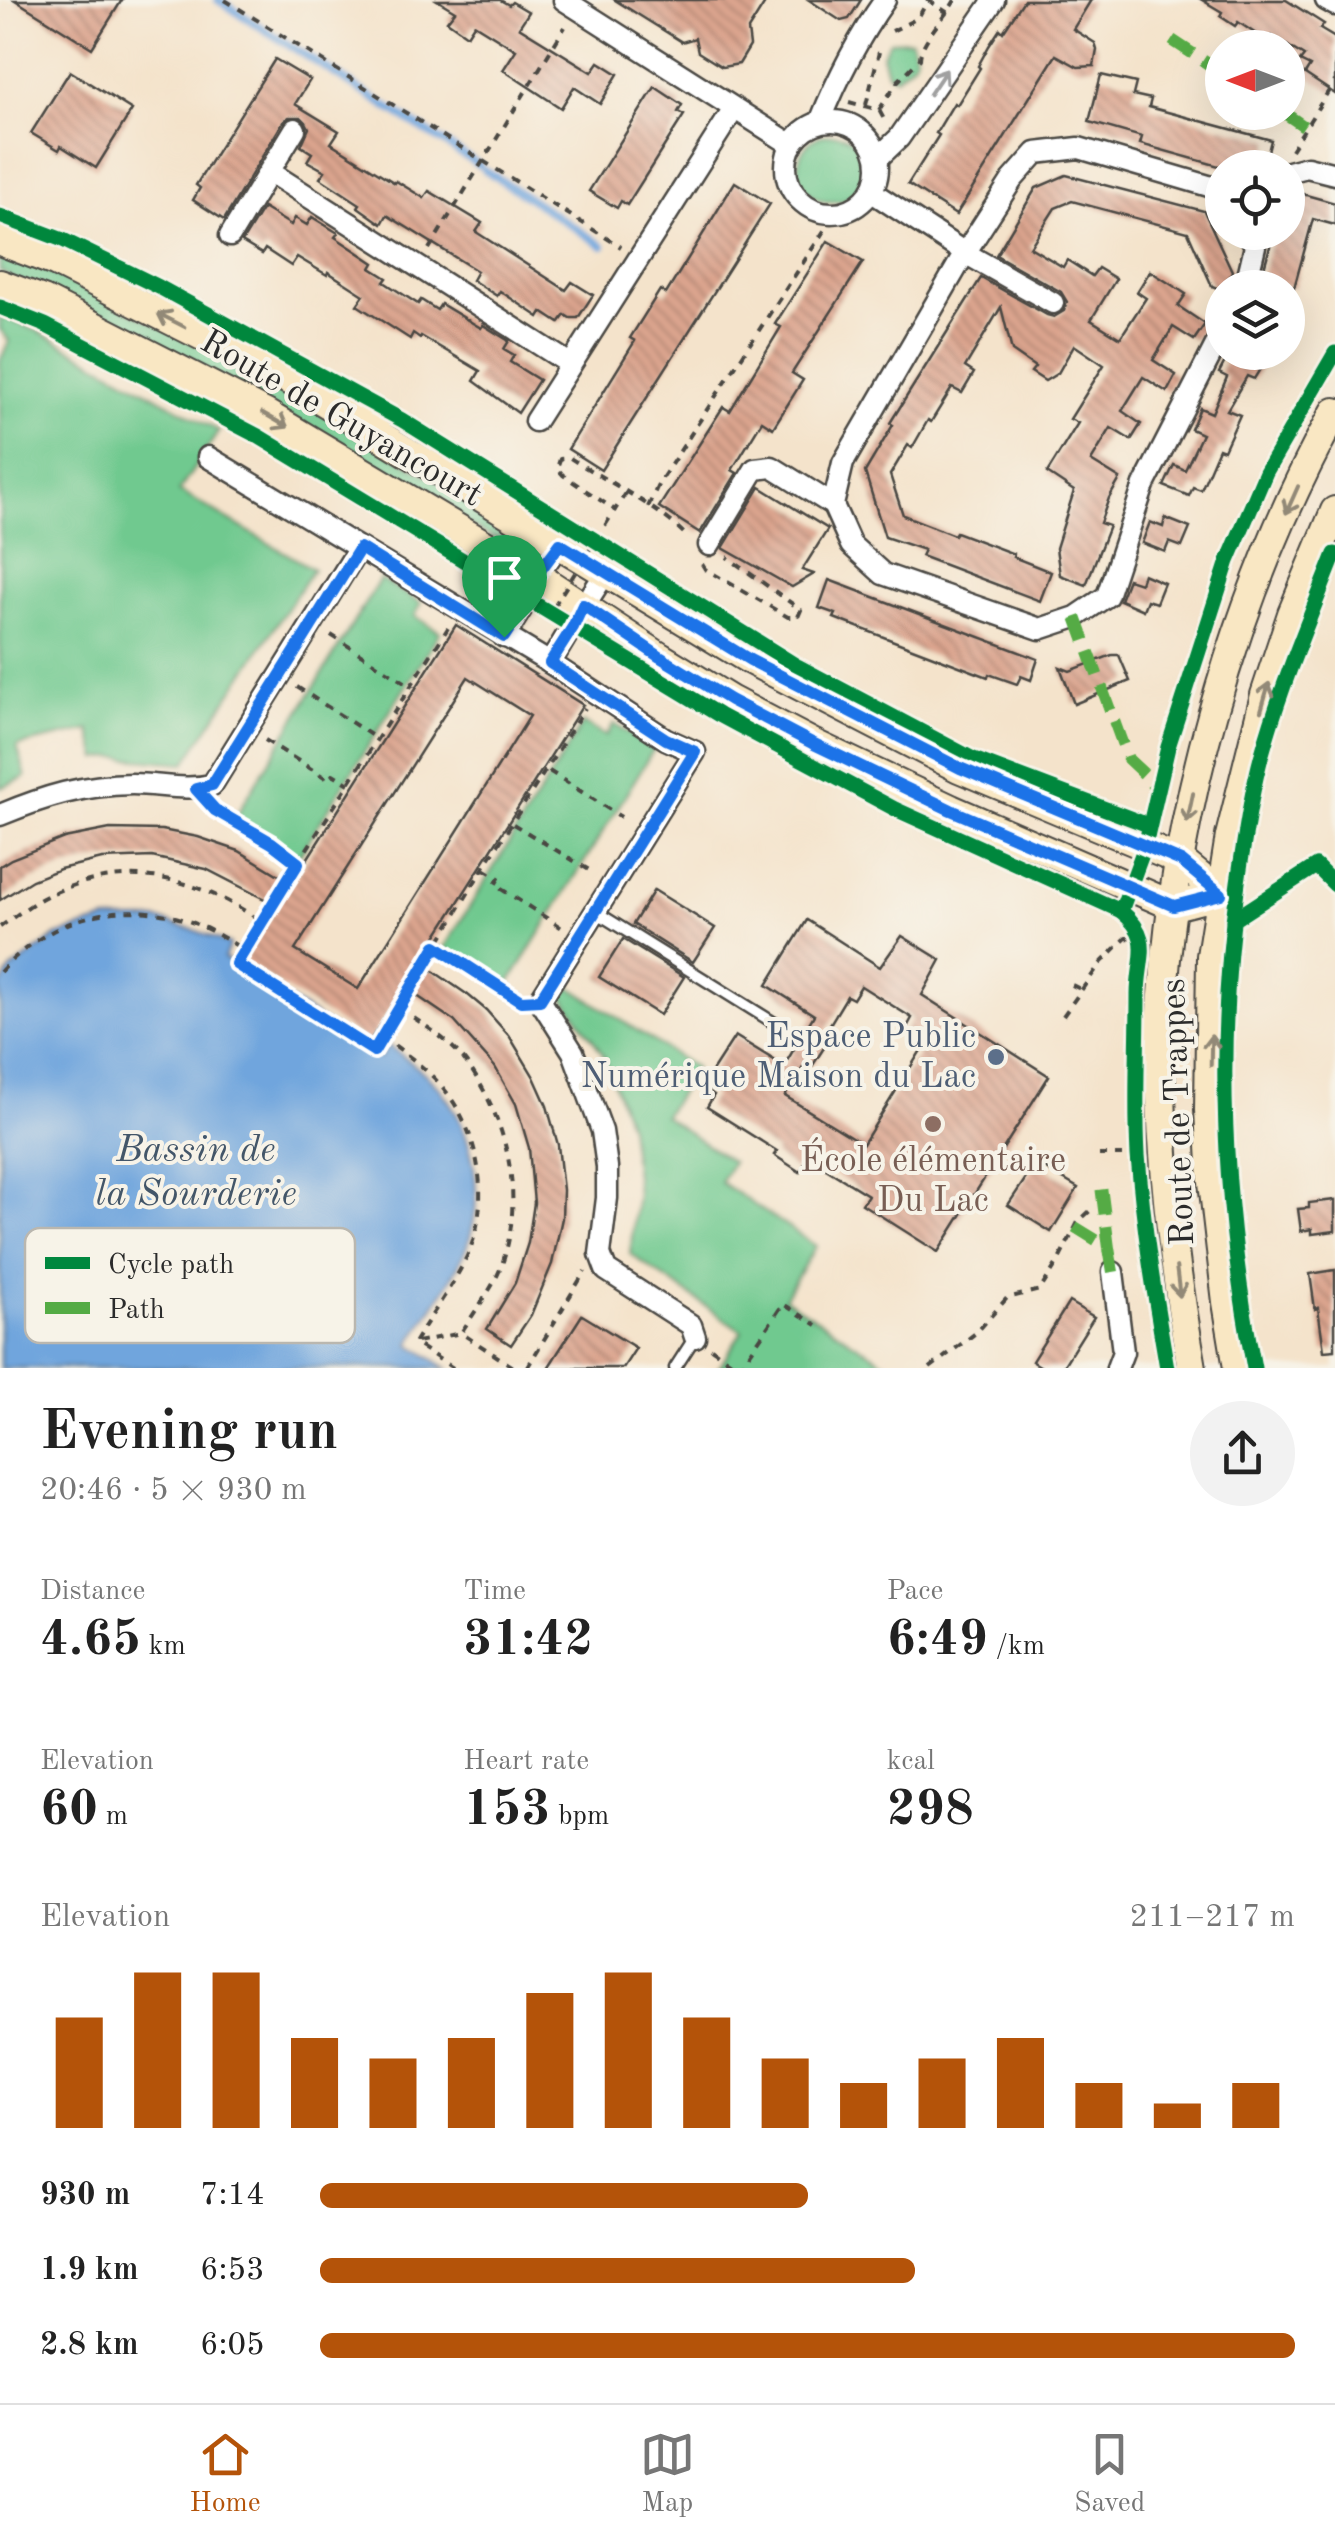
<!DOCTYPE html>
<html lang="en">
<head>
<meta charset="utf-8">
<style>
	body { margin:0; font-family:"Old Standard TT",serif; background:#f2f2f2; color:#222; height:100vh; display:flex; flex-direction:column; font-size:38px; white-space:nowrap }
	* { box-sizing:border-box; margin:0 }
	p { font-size:32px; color:#767676 }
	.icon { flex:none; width:55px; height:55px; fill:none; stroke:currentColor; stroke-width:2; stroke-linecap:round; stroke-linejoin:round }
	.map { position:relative; height:1368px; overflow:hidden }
	.sheet { display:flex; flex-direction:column; background:#fff; flex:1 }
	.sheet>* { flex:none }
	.needle { width:65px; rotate:270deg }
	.tools { position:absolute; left:1205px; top:30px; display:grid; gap:20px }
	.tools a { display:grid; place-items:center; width:100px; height:100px; border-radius:50%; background:#fff; box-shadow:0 10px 40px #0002; font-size:50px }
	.pin { position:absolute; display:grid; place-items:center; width:85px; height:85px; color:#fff; margin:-102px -42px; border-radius:50% 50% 50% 0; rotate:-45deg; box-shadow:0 0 10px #0007 }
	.pin .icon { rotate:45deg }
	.round { display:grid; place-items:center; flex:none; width:105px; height:105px; border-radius:52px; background:#f2f2f2 }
	.headline { display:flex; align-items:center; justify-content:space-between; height:170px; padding:0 40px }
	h1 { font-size:55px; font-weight:700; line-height:75px }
	.metrics { display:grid; grid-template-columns:repeat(3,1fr); gap:15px; height:170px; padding:10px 40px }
	.metrics div { display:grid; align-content:center }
	.metrics b { font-size:50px; font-weight:700 }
	.metrics small { font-size:28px; font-weight:400 }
	.metrics p { font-size:28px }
	.chart { height:280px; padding:20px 40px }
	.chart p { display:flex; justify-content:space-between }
	.chart svg { width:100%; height:180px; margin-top:10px; stroke:#b45309; stroke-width:6 }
	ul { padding:0 40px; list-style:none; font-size:32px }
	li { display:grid; grid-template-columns:160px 120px 1fr; align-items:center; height:75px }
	li i { height:25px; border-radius:12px; background:#b45309 }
	.tab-bar { display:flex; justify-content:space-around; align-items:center; height:140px; border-top:2px solid #e0e0e0; background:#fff; font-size:28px; color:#767676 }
	.tab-bar a { display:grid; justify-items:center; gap:5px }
	.tab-bar .on { color:#b45309 }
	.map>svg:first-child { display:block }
	.green { fill:#70c98f; stroke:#4e7a5d; stroke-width:2.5 }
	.water { fill:#70a5dd; stroke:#4e6884; stroke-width:2.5 }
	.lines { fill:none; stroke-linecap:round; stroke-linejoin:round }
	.stream { stroke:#70a5dd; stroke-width:8 }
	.building { fill:url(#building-back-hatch); fill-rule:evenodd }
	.lane-casing { stroke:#494743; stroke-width:15 }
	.street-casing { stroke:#494743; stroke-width:25 }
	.secondary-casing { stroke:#494743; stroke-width:32 }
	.path { stroke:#494743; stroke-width:4; stroke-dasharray:8 8; stroke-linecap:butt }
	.lane { stroke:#fff; stroke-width:10 }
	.street { stroke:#fff; stroke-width:20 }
	.secondary { stroke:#f9e7c3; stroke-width:28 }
	.path-bridge { stroke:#494743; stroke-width:4; stroke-dasharray:8 8; stroke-linecap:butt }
	.quiet { stroke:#54ab44; stroke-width:12; stroke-dasharray:25 12; stroke-linecap:butt }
	.cycleway-casing { stroke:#f7f3e8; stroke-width:21 }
	.cycleway { stroke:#00873e; stroke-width:15 }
	.oneway { stroke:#a0a0a0 }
	.oneway2 { stroke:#928977 }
	.route-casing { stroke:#fff; stroke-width:20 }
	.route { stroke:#1a73e8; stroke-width:12 }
	.service-dot { fill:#5c6f8a; stroke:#f7f3e8; stroke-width:4 }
	.education-dot { fill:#8d6e63; stroke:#f7f3e8; stroke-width:4 }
	.labels { text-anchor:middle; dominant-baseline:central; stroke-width:8; stroke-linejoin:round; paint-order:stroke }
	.street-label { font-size:35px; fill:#2b2b2b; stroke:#f7f3e8 }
	.service-label { font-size:35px; fill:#4e5e75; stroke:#f7f3e8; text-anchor:end }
	.education-label { font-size:35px; fill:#785e54; stroke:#f7f3e8 }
	.water-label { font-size:38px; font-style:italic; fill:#435669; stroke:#f7f3e8 }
	.key { fill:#f7f3e8; stroke:#bab7af; stroke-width:2.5 }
	.key-label { font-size:28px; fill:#2b2b2b }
</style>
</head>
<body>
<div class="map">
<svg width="1335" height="1368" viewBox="0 0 1335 1368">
	<defs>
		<pattern id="building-back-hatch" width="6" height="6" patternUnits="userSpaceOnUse" patternTransform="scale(2.5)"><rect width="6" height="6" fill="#dba48e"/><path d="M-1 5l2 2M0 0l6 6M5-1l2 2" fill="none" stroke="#b28674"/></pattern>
	</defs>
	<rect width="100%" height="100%" fill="#f7f3e8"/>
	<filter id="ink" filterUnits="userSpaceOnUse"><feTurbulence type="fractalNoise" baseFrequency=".01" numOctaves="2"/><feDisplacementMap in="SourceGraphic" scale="20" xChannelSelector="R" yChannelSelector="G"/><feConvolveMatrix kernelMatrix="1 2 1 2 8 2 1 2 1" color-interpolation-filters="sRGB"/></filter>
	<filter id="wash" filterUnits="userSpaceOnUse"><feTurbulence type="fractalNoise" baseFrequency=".0048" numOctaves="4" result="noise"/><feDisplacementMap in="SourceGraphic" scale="40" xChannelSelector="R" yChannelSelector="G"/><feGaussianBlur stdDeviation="2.25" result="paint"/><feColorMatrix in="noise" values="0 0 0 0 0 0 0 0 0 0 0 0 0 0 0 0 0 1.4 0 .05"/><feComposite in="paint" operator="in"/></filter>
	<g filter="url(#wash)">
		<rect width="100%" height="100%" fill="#f4e3cb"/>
		<g class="green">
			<polygon points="911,40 916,56 913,63 896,77 887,73 882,55 890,41"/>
			<circle cx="832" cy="168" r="34"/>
			<polygon points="0,252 51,272 263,378 520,531 532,547 527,556 0,271"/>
			<polygon points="0,316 38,331 219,431 179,491 313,569 185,763 112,757 98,759 90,730 17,746 26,777 0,788 0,361 9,341 0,329"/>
			<polygon points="380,579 421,603 415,616 440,632 297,859 262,835 236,823 234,819"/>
			<polygon points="583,723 606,736 614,724 654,749 507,987 444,948"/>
			<polygon points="570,987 695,1068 664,1116 732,1162 720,1182 816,1246 784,1298 894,1368 719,1368 742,1331 630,1254 637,1193 629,1126 603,1054 562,995"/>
		</g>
		<path class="water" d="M106,920H159L197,931L230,945L224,958L380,1057L388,1045C406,1059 426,1072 441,1090C475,1133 487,1200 465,1251C451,1284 428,1314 410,1344L447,1368H0V987L11,970L56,936Z"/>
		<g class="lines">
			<g class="stream">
				<polyline points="218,0 479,165"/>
				<polyline points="485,170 603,246"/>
			</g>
		</g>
		<g id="blocks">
			<g class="building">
				<polygon points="15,0 122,0 92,48"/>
				<polygon points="437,0 500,0 509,5 512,2 529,12 519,27 592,72 599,62 618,74 600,104 574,87 561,108 503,70 516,50 474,24 467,35 447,21 455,11"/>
				<polygon points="615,0 767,0 748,30 750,46 739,64 722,67 698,52 695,38 682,42"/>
				<polygon points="809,0 861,0 849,19 841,21"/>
				<polygon points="1024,0 1091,0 1073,29 1095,43 1097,50 1094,66 1078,67 1056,55 956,215 908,184 939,135 936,133 954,103 957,105 980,68 978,66 989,46 1000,29 1003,32"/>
				<polygon points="1202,0 1286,0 1324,24 1320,29 1335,38 1335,94 1305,74 1310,66 1300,61 1304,56 1272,36 1268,42 1238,22 1235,26 1220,16 1222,12"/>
				<polygon points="275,59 310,80 295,104 339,131 331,143 395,183 396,181 424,198 429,191 482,223 476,232 566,290 572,282 593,295 578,318 570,318 565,315 559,323 542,312 539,317 500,291 497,296 472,280 477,271 387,215 382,224 358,207 360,204 320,178 325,171 307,161 312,153 301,146 309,128 306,122 301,117 289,117 283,122 224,220 193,200 200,188 196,185"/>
				<polygon points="70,71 132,110 96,168 61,146 59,150 31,133"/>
				<polygon points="1101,75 1136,83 1133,95 1151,99 1149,107 1271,140 1264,168 1226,168 1140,144 1142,137 1089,122"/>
				<polygon points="655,87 682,105 678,112 684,115 627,205 621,201 617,208 589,191"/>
				<polygon points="1066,175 1204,211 1232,271 1222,290 1212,286 1188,232 1072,201 1055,208 1030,247 1063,267 1067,260 1092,276 1098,268 1116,279 1091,320 1120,338 1146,298 1137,292 1150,271 1186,294 1178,306 1205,324 1194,340 1173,327 1153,360 1176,375 1167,392 1143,377 1122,411 1141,424 1131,440 1111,428 1091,461 1120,479 1109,498 1100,523 1109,526 1086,585 1060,575 1056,548 1074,491 1047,473 1078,423 1070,419 1104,365 1074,345 1058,373 1045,381 1031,372 1035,367 1012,351 1001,307 965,367 974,373 962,393 952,388 931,422 928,420 912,448 908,445 890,475 903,515 954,535 956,532 1014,554 1013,557 1051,572 1040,601 921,556 924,550 885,537 865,472 893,425 890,423 981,278 1047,315 1054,317 1064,311 1067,302 1061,292 996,255 1036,188"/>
				<polygon points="735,182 770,204 601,470 568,449 635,341 630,338 660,290 666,294"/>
				<polygon points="1288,190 1335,203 1335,225 1313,219 1294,288 1261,279 1274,232 1288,232"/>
				<polygon points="263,208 291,225 295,218 307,225 312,217 338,233 335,237 374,263 371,268 387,278 384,282 418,304 421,300 437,310 441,304 481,328 483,325 509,341 504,349 514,355 510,362 539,380 518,413 474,381 480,371 421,336 420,338 413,333 410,339 357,305 364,295 328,272 327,275 297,257 291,266 265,249 262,254 242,242"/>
				<polygon points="828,241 863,262 792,373 803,380 773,428 762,421 732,470 737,473 700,533 659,507 723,407 730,411 781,327 775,324"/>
				<polygon points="1230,352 1249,352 1265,361 1254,379 1247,376 1227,410 1240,415 1224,450 1219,448 1201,490 1193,487 1189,496 1164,486 1174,465 1185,470 1202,434 1191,429 1200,408 1212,413 1227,377 1219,373"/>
				<polygon points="760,487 828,529 802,570 814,574 792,587 723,548"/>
				<polygon points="1165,518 1190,528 1182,547 1169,542 1165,552 1142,543 1150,522 1163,527"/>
				<polygon points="1143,574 1164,583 1156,603 1147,600 1143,610 1120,600 1128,579 1140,583"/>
				<polygon points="829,580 1038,659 1031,680 1021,676 1017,684 989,674 988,677 834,618 836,614 819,608"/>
				<path d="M456,625L583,705L420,962L468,995L486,1010L510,1037L534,1077L547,1106L558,1145L563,1190L562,1218L552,1264L531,1315L511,1345L487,1329L515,1283L528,1243L534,1203L529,1148L516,1104L495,1067L454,1021L404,987L369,1042L243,961L278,906L206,869L152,857L102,859L60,869L32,880L0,900V866L11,859L64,838L110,829L162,830L198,837L239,851L292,883ZM468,677L530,716L358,989L295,950Z"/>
				<polygon points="1112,655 1119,655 1130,681 1074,704 1060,667 1070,671"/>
				<polygon points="654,890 715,928 693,962 633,924"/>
				<path d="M807,920L880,967L902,936L941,960L922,995L1049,1076L938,1252L862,1204L868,1195L808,1158L800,1172L774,1155L777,1151L707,1107L714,1095L702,1087L735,1036L784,1066L814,1015L767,985ZM861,986L912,1018L905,1031L925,1044L863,1144L785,1096L807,1061L813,1065L827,1043L821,1039L847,996L853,999Z"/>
				<polygon points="623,939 684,977 660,1015 599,977"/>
				<polygon points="1036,1163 1078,1188 1051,1232 1008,1205"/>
				<polygon points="1335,1200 1335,1231 1312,1234 1312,1229 1301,1231 1298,1209 1309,1208 1309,1203"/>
				<polygon points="1335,1270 1335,1350 1324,1351 1318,1308 1315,1309 1310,1274"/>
				<polygon points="1069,1302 1094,1317 1062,1368 1043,1368 1032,1361"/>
				<polygon points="582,1315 636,1348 623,1368 548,1368"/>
			</g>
		</g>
	</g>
	<g filter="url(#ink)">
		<use href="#blocks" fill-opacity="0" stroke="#494743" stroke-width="2.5"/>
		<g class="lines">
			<g class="lane-casing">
				<g id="lane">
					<polyline points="596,912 776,1024"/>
					<polyline points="675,1368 695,1337"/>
				</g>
			</g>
			<g class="street-casing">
				<g id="street">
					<polyline points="564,0 792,145"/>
					<polyline points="1326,0 1335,5"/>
					<circle cx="832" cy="167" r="46"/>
					<path d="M820,122C837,79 858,38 885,0"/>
					<polyline points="878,158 899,138 994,0"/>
					<polyline points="270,172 570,364"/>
					<polyline points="1288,172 1307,167 1335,174"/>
					<polyline points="872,192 965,253 1053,303"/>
					<polyline points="1222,193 1219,189 1079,148 1036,153 1012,180 965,253 843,463 833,505 851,545 883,574 1040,629 1076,617 1107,596 1144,485 1222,333"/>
					<polyline points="230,236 295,129"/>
					<polyline points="1245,288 1255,246 1248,232"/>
					<polyline points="535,421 734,109"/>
					<polyline points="208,457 550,663 666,739 695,752 540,1000 573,1052 602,1131 607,1167 607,1198 600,1254 606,1270 691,1325 695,1337"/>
					<polyline points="709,545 755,469 772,467 833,505"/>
					<polyline points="504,637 527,600 537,576 560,543"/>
					<path d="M550,663C569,633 585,602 606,573"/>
					<path d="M0,815C46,796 82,785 132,784C159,784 185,791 212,785L359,548"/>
					<polyline points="1113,1272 1123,1352 1117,1368"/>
				</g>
			</g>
			<g class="secondary-casing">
				<g id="secondary">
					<polyline points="0,241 55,262 282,376 750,660 959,768 1181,861 1221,894"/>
					<polyline points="0,284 43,300 266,414 537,576 660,657 730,700 812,743 951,809 1174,906 1221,894"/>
					<path d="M1192,1368C1173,1259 1158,1147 1161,1036C1168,826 1233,596 1335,412"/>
					<polyline points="1238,1368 1227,1302 1213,1182 1209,1110 1211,956 1230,836 1265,695 1292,614 1335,511"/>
				</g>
			</g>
			<g class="path">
				<polyline points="225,0 621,247"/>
				<polyline points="928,0 948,13"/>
				<polyline points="892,31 918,18 928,0"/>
				<polyline points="849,102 879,110 886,123"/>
				<polyline points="866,105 879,52"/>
				<path d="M879,110L898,81L920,59C920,41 945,18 955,0"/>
				<polyline points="1291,150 1335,81"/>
				<polyline points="429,249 565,27"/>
				<path d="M626,493L615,510L563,475L557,468L560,459L570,458C603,479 665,510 688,538"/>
				<polyline points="648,507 659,483 835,214"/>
				<polyline points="702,564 705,569 788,617 798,617 801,610 727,557"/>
				<polyline points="331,635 411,686"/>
				<polyline points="297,687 377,739"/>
				<polyline points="265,740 329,780 333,774 349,784"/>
				<polyline points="549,771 621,817"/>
				<polyline points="211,805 215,810 272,843 298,863"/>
				<polyline points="513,824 594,873"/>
				<polyline points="484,869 499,878 495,885 562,928"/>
				<path d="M0,927C17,915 34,901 53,893C130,860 194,877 261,921L448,628"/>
				<polyline points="436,946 520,1001"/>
				<polyline points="244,950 261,921"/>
				<path d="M0,972C47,921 114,898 182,919C204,925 224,938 244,950L236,964L374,1051L383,1037C402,1051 421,1064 437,1081C479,1125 493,1201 467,1256C453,1286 431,1315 414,1343L453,1368"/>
				<polyline points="1072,985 1082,990"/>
				<path d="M400,1009C423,1024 449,1040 466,1062C508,1120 526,1199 501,1267C492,1290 474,1312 461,1333L515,1368"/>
				<polyline points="1063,1016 1100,964 1126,938 1143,939"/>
				<polyline points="383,1037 474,883 585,708"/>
				<polyline points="1099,1155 1138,1155"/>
				<polyline points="417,1342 461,1333"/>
				<polyline points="711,1348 740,1368"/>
				<polyline points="527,1368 585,1271"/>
				<polyline points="740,1368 783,1304 817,1325"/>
				<polyline points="930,1368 977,1332 1007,1298 1040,1290 1059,1260 1078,1222 1092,1209"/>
			</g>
			<use href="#lane" class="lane"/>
			<use href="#street" class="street"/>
			<use href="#secondary" class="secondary"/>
			<polyline class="path-bridge" points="545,620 615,510"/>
			<g class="quiet">
				<polyline points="1172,40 1222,73"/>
				<polyline points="1283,112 1305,127"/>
				<polyline points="1076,617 1128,759 1145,775 1157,791"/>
				<polyline points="1075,1227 1109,1248 1101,1186"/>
				<polyline points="1109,1248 1113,1272"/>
			</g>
			<g class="cycleway-casing">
				<g id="cycleway">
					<polyline points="0,216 63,240 159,287 402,420 797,666 971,758 1148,825"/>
					<path d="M0,307L45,325L258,436L719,715L895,809L1121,911C1155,939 1138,957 1138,995C1138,1048 1135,1102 1138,1155C1143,1227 1155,1298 1167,1368"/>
					<polyline points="1121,911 1145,846 1168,747 1228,561 1266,472 1335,353"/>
					<polyline points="1233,920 1316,866 1335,885"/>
					<path d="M1254,1368C1223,1207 1215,1045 1238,882C1245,835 1252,785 1266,740C1285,676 1311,615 1335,554"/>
				</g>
			</g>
			<use href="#cycleway" class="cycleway"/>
		</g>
		<defs><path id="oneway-shaft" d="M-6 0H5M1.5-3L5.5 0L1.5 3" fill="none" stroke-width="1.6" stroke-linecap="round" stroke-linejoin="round" transform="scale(2.5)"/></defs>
		<use class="oneway" href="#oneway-shaft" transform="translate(938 82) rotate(-56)"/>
		<g class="oneway2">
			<use href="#oneway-shaft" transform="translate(171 320) rotate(-153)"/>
			<use href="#oneway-shaft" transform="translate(275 420) rotate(30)"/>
			<use href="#oneway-shaft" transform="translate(1292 500) rotate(114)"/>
			<use href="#oneway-shaft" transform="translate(1265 697) rotate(-74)"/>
			<use href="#oneway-shaft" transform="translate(1190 808) rotate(102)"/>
			<use href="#oneway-shaft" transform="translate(1211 1050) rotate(-89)"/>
			<use href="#oneway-shaft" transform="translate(1178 1282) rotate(83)"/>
		</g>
	</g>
	<g class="lines" filter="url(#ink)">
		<g class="route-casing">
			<polygon id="route" points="560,544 750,660 960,768 1181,861 1221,894 1174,906 951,810 812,743 730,700 660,657 583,605 573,627 550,663 666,739 695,752 540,1000 521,1001 436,946 374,1051 236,964 298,863 272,843 215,810 196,789 212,785 360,548 504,637 528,600 536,576"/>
		</g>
		<use href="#route" class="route"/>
	</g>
	<circle class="service-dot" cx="996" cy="1057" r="10"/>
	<circle class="education-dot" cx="933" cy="1124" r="10"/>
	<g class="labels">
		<g class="street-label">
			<text transform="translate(341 419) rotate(30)">Route de Guyancourt</text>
			<text transform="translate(1179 1112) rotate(-92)">Route de Trappes</text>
		</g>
		<g class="service-label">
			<text x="976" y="1037">Espace Public<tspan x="976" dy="40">Numérique Maison du Lac</tspan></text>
		</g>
		<g class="education-label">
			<text x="933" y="1161">École élémentaire<tspan x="933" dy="40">Du Lac</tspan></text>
		</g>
		<g class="water-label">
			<text x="196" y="1151">Bassin de<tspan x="196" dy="44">la Sourderie</tspan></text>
		</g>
	</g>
	<rect x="25" y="1228" width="330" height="115" rx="15" class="key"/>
	<rect x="45" y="1257" width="45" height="12" fill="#00873e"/>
	<rect x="45" y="1302" width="45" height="12" fill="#54ab44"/>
	<g class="key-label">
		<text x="108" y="1273">Cycle path</text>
		<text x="108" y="1318">Path</text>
	</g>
</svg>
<div class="tools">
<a><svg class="needle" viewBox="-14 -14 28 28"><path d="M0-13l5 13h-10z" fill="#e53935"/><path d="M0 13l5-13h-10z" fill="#767676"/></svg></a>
<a><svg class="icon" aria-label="locate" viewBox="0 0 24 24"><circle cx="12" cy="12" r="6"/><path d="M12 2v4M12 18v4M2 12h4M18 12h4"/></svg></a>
<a><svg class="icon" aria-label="layers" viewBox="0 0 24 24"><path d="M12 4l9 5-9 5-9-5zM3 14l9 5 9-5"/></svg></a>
</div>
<div class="pin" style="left:504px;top:637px;background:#1e9e55"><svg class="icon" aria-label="arrive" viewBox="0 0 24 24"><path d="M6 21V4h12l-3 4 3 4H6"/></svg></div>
</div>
<section class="sheet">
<div class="headline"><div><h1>Evening run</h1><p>20:46 · 5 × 930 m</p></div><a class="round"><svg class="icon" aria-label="share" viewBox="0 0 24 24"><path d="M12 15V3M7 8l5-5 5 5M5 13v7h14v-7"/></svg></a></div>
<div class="metrics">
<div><p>Distance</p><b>4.65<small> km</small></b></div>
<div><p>Time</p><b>31:42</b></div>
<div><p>Pace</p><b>6:49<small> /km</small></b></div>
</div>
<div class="metrics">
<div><p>Elevation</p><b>60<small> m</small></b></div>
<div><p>Heart rate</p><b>153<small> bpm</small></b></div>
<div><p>kcal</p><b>298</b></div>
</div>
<div class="chart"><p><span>Elevation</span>211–217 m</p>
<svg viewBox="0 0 160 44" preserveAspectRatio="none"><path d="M5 44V17M15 44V6M25 44V6M35 44V22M45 44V27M55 44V22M65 44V11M75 44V6M85 44V17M95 44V27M105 44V33M115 44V27M125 44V22M135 44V33M145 44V38M155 44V33"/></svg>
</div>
<ul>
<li><b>930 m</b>7:14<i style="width:50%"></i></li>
<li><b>1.9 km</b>6:53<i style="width:61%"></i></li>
<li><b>2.8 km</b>6:05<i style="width:100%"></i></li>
</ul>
</section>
<nav class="tab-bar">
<a class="on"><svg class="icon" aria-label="home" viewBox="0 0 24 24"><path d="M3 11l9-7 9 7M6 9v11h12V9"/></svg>Home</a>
<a><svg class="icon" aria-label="map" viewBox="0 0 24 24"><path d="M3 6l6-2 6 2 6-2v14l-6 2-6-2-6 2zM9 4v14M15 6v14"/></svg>Map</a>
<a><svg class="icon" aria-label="saved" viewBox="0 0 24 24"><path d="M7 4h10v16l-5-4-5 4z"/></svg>Saved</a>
</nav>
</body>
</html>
